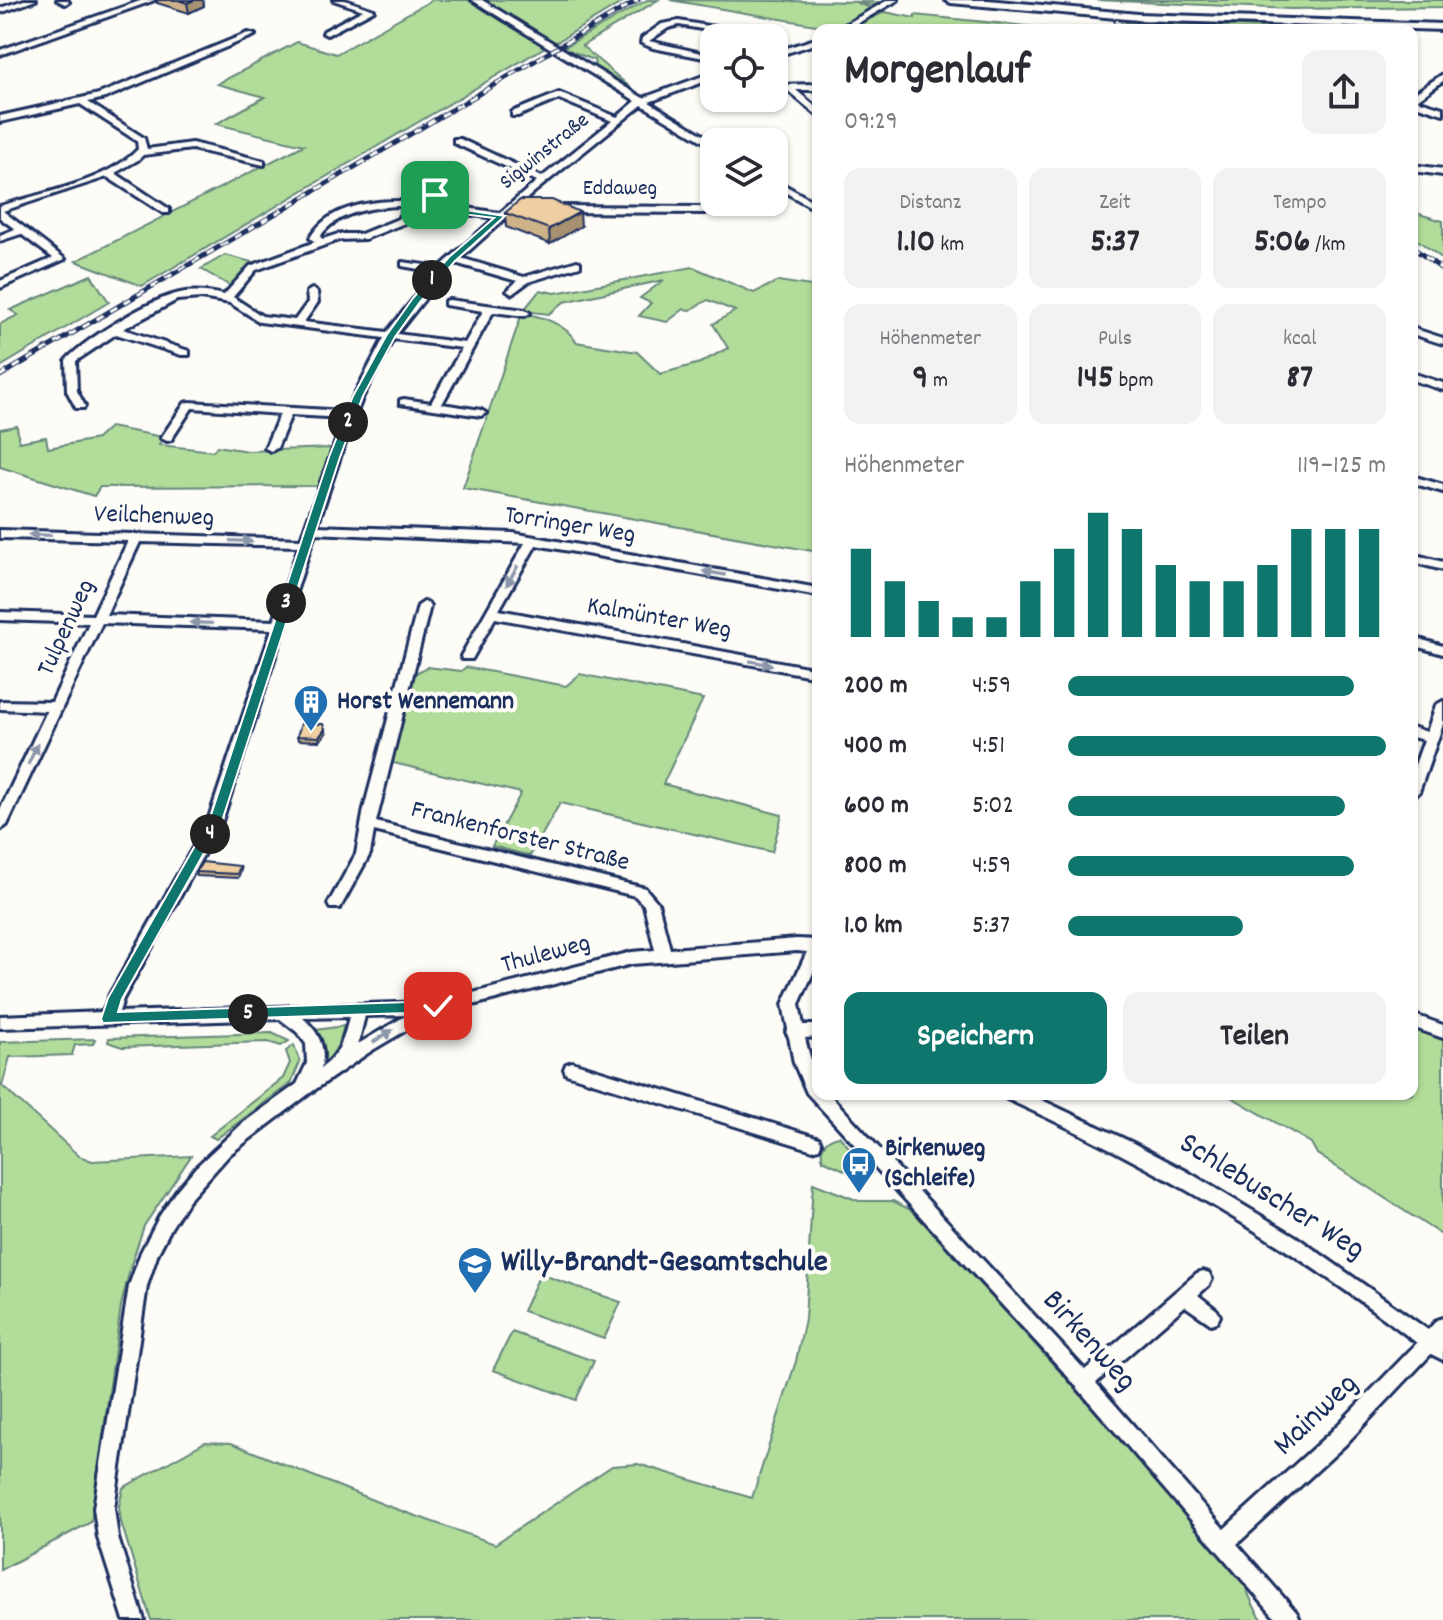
<!DOCTYPE html>
<html lang="de">
<head>
<meta charset="utf-8">
<style>
	body { margin:0; font-family:Dekko,sans-serif; background:#f2f2f3; color:#2b2b33; height:100vh; display:flex; flex-direction:column; font-size:30px; white-space:nowrap }
	* { box-sizing:border-box; margin:0 }
	p { font-size:26px; color:#7c7c81 }
	.icon { flex:none; width:44px; height:44px; fill:none; stroke:currentColor; stroke-width:2; stroke-linecap:round; stroke-linejoin:round }
	.map { position:relative; flex:1; overflow:hidden }
	.side { position:absolute; left:812px; top:24px; width:606px; height:1076px; display:flex; flex-direction:column; background:#fff; border-radius:16px; box-shadow:0 2px 6px #0004 }
	.side>* { flex:none }
	.controls { position:absolute; left:700px; top:24px; display:grid; gap:16px }
	.controls a { display:grid; place-items:center; width:88px; height:88px; border-radius:16px; background:#fff; box-shadow:0 2px 6px #0004; font-size:40px }
	.pin { position:absolute; display:grid; place-items:center; width:68px; height:68px; color:#fff; margin:-34px; border-radius:16px; box-shadow:0 4px 12px #0006 }
	.km { position:absolute; width:40px; height:40px; margin:-20px; border-radius:50%; background:#222; color:#fff; font-size:22px; line-height:40px; text-align:center }
	.round { display:grid; place-items:center; flex:none; width:84px; height:84px; border-radius:16px; background:#f2f2f3 }
	.head { display:flex; align-items:center; justify-content:space-between; height:136px; padding:0 32px }
	h1 { font-size:44px; font-weight:700; line-height:60px }
	.stats { display:grid; grid-template-columns:repeat(3,1fr); gap:12px; height:136px; padding:8px 32px }
	.stats div { display:grid; align-content:center; border-radius:16px; background:#f2f2f3; text-align:center }
	.stats b { font-size:34px; font-weight:700 }
	.stats small { font-size:22px; font-weight:400 }
	.stats p { font-size:22px }
	.chart { height:224px; padding:16px 32px }
	.chart p { display:flex; justify-content:space-between }
	.chart svg { width:100%; height:144px; margin-top:8px; stroke:#0f766e; stroke-width:6 }
	.primary-button { display:flex; gap:16px; margin-top:auto; padding:16px 32px }
	.primary-button a { flex:1; height:92px; border-radius:16px; background:#0f766e; color:#fff; font-size:32px; font-weight:700; line-height:92px; text-align:center }
	.primary-button a+a { background:#f2f2f3; color:#2b2b33 }
	ul { padding:0 32px; list-style:none; font-size:26px }
	li { display:grid; grid-template-columns:128px 96px 1fr; align-items:center; height:60px }
	li i { height:20px; border-radius:10px; background:#0f766e }
	.map>svg:first-child { display:block }
	.green { fill:#b2dc99; stroke:#66867c; stroke-width:2 }
	.lines { fill:none; stroke-linecap:round; stroke-linejoin:round }
	.minor-casing { stroke:#1b2f5e; stroke-width:6 }
	.highway-casing { stroke:#1b2f5e; stroke-width:6 }
	.minor { fill:#fdfcf7; fill-rule:evenodd }
	.highway { fill:#fdfcf7; fill-rule:evenodd }
	.rail-casing { stroke:#1b2f5e; stroke-width:5 }
	.rail { stroke:#fdfcf7; stroke-width:3; stroke-dasharray:8; stroke-linecap:butt }
	.wall { fill:#ceb28a; stroke:#1b2f5e; stroke-width:2 }
	.shaded-wall { fill:#a79171; stroke:#1b2f5e; stroke-width:2 }
	.building { fill:#efcfa1; stroke:#1b2f5e; stroke-width:2 }
	.oneway { fill:#8c96aa }
	.route { fill:#0f766e; stroke:#fff; stroke-width:2 }
	.labels { text-anchor:middle; dominant-baseline:central; stroke-width:8; stroke-linejoin:round; paint-order:stroke }
	.far-street-label { font-size:22px; fill:#1b2f5e; stroke:#fdfcf7 }
	.street-label { font-size:26px; fill:#1b2f5e; stroke:#fdfcf7 }
	.poi-label { font-size:26px; font-weight:bold; fill:#1b2f5e; stroke:#fdfcf7; text-anchor:start }
	.near-street-label { font-size:32px; fill:#1b2f5e; stroke:#fdfcf7 }
	.near-poi-label { font-size:32px; font-weight:bold; fill:#1b2f5e; stroke:#fdfcf7; text-anchor:start }
</style>
</head>
<body>
<div class="map">
<svg width="1443" height="1620" viewBox="0 0 1443 1620">
	<rect width="100%" height="100%" fill="#fdfcf7"/>
	<filter id="ink" filterUnits="userSpaceOnUse"><feTurbulence type="fractalNoise" baseFrequency=".0125" numOctaves="2"/><feDisplacementMap in="SourceGraphic" scale="16" xChannelSelector="R" yChannelSelector="G"/><feConvolveMatrix kernelMatrix="1 2 1 2 8 2 1 2 1" color-interpolation-filters="sRGB"/></filter>
	<g filter="url(#ink)">
		<g class="green">
			<polygon points="432,0 468,0 545,47 142,286 76,261 304,145 216,124 265,97 217,84 297,42 336,54"/>
			<polygon points="483,0 626,0 555,43"/>
			<polygon points="647,0 658,0 582,46 631,88 595,66 594,60 563,48"/>
			<polygon points="670,0 881,2 891,0 880,6 857,3 874,9 833,28"/>
			<polygon points="1097,0 1443,0 1443,7 1291,9"/>
			<polygon points="885,12 915,18 915,15 1066,30 845,30"/>
			<polygon points="1125,22 1338,30 1135,30"/>
			<polygon points="1412,212 1443,221 1443,259 1412,236"/>
			<polygon points="225,255 252,262 232,287 201,269"/>
			<path d="M693,267L754,293L778,281L818,287V552L463,488L522,313C540,316 567,324 576,342L637,352L660,374L700,363L728,348L713,324L735,311L708,300L690,310L684,309L667,322L639,316L651,303L640,298L664,280L564,302L549,314L523,311L540,290L555,293Z"/>
			<polygon points="91,275 109,302 0,367 0,324 18,315 10,310"/>
			<polygon points="17,426 19,442 46,437 48,448 97,439 110,427 163,437 159,445 213,451 217,446 248,451 331,448 317,486 100,487 94,496 0,467 0,429"/>
			<polygon points="427,667 461,671 466,667 566,686 580,674 703,699 663,784 782,815 772,852 560,803 530,856 492,846 521,793 389,762 414,674"/>
			<polygon points="344,1026 337,1050 319,1069 323,1047 315,1030"/>
			<polygon points="1412,1027 1443,1040 1443,1236 1317,1154 1311,1143 1226,1094 1412,1094"/>
			<polygon points="272,1033 289,1041 281,1046 268,1042 122,1047 108,1042 109,1038"/>
			<polygon points="95,1039 93,1044 75,1045 72,1055 10,1057 2,1086 79,1156 92,1161 191,1156 144,1226 131,1265 121,1306 91,1522 0,1570 0,1042"/>
			<polygon points="294,1045 300,1062 291,1083 216,1139 210,1136 283,1078 290,1063 286,1051"/>
			<path d="M839,1136L872,1173L859,1177L823,1160C818,1147 827,1138 839,1136Z"/>
			<path d="M813,1183L859,1201H893L913,1211L1075,1388L1240,1576C1249,1591 1251,1607 1263,1620H151L121,1522L119,1506L123,1488L205,1442L231,1443L385,1505L495,1544L612,1466L638,1464L752,1498L796,1361L805,1319Z"/>
			<polygon points="540,1274 621,1302 604,1339 523,1311"/>
			<polygon points="512,1332 594,1361 576,1400 493,1370"/>
		</g>
		<g class="lines">
			<g class="minor-casing">
				<g id="minor">
					<polygon points="24,0 36,0 0,13 0,8"/>
					<polygon points="57,0 67,0 69,2 65,4"/>
					<polygon points="143,0 155,0 0,55 0,50"/>
					<polygon points="333,0 345,0 374,10 327,35 323,33 324,31 363,10"/>
					<path d="M472,0H482L643,98L714,72V78L649,102L715,142L714,148L642,105L533,193L461,258L524,277L577,261L580,262V266L528,282L512,294L507,291L517,281L455,263L446,272L397,334L465,343L483,311L445,305V301L449,300L525,310L530,313L525,316L493,312L442,404L481,410L486,413L481,416L400,404V400L404,399L431,403L462,348L393,339L363,396L340,457L317,526L513,533L818,588V596L536,545L499,610L818,669V677L495,618L472,659H462L461,656L525,543L315,533L222,821L123,999L119,1012L426,1002L465,995L632,952L655,950L644,905L635,896L374,831L370,854L340,908H330L328,904L356,854L364,809L418,606L424,602L428,603L430,606L376,822L645,888L658,903L670,949L797,939L818,940V962L799,1004L803,1025H818V1037L805,1038C809,1057 818,1075 818,1094H829L1085,1370L1197,1273L1203,1271L1209,1273L1212,1279L1209,1285L1198,1295L1217,1310L1220,1316L1217,1322L1211,1324L1185,1306L1096,1383L1224,1529L1331,1432L1417,1343C1290,1245 1153,1165 1007,1099L1005,1094H1029L1133,1143L1188,1172L1295,1236L1428,1330L1437,1320L1443,1318V1360L1431,1354L1345,1445L1237,1544L1297,1613L1300,1620H1277L1063,1371L807,1093L794,1063L789,1037L786,1032L788,1029L783,1004L807,952L797,951L632,964L465,1007L437,1012L371,1051L310,1093L230,1154L188,1201L171,1228L158,1253L147,1286L114,1508L118,1538L144,1620H124L98,1538L94,1508L129,1286L141,1252L159,1217L176,1191L196,1167L243,1123L297,1084L307,1063L306,1044L297,1032L280,1019L0,1028V1016L103,1012L110,994L208,821L272,629L102,623L7,825L0,830V810L47,711L0,709V701L52,702L89,623L0,620V612L93,615L128,541L0,538V530L301,539L344,418L291,415L277,448L271,451L265,448L280,414L192,408L171,440L167,441L161,438L185,403L189,402L346,411L384,338L260,322L230,303L201,298L177,300L123,329L189,351V355H181L116,334L76,361L77,391L85,406L84,408H76L67,391L66,360C87,338 150,299 180,293C195,290 210,292 224,295L250,266L315,242L310,238C331,200 387,199 425,202L435,187L433,183L438,180L441,181L445,187L434,203L500,213L537,181L454,143V139H460L542,177L612,121L559,99L518,116H512V112L559,93L617,117L636,101ZM405,206L398,219L361,234H338L323,239L320,237C336,211 377,206 405,206ZM414,207L495,218L440,267L402,262V266L435,272L387,332L304,322L318,302L317,292L312,289L307,292L308,302L295,320L262,316L233,297L256,270L339,240L365,239L405,223ZM140,542L299,546L274,621L106,615ZM407,1015L358,1044L365,1016ZM349,1017C344,1038 340,1055 321,1068C327,1048 318,1031 303,1018Z"/>
					<polygon points="888,0 898,0 846,30 836,30"/>
					<polygon points="679,21 766,36 770,38 752,38 679,25 668,28 649,41 714,56 714,60 653,48 641,43 642,38 662,24"/>
					<path d="M248,33L255,35L105,98L88,102L144,138L147,149L192,143L264,161V165L192,149L143,155L138,160L115,173L169,209V213H163L107,177L3,211L65,259L0,288V281L53,258L21,234L0,241V235L15,229L0,218V206C41,193 109,181 138,149L137,141L80,104L0,122V116L99,94Z"/>
					<polygon points="818,38 818,43 774,57 774,52"/>
					<polygon points="1443,74 1443,81 1417,100 1443,108 1443,114 1412,104 1412,95"/>
					<polygon points="818,84 818,90 796,90 818,109 818,116 787,90 774,91 774,85"/>
					<polygon points="1412,165 1443,169 1443,175 1412,171"/>
					<polygon points="774,179 818,204 818,211 774,186"/>
					<polygon points="719,202 734,202 704,213 555,212 550,209 555,206 703,207"/>
					<polygon points="1412,328 1443,338 1443,344 1412,334"/>
					<polygon points="1412,373 1443,383 1443,390 1412,380"/>
					<polygon points="1412,476 1443,485 1443,492 1412,483"/>
					<polygon points="1412,554 1443,562 1443,570 1412,562"/>
					<polygon points="1412,637 1443,646 1443,654 1412,645"/>
					<polygon points="1443,701 1443,724 1419,792 1412,797 1412,773 1424,740 1412,737 1412,727 1427,732 1436,705"/>
					<polygon points="1412,1014 1443,1025 1443,1038 1412,1027"/>
					<polygon points="572,1062 813,1136 819,1138 821,1143 819,1148 813,1150 566,1074 564,1069 566,1064"/>
				</g>
			</g>
			<g class="highway-casing">
				<polygon id="highway" points="945,0 988,0 1138,14 1443,24 1443,30 1138,20 951,3"/>
			</g>
			<use href="#minor" class="minor"/>
			<use href="#highway" class="highway"/>
			<g class="rail-casing">
				<g id="rail">
					<polyline points="1116,21 1128,30"/>
					<polyline points="1412,247 1443,270"/>
					<polyline points="0,376 638,0"/>
				</g>
			</g>
			<use href="#rail" class="rail"/>
		</g>
		<g class="wall">
			<polygon points="157,0 203,0 204,6 189,13 157,3"/>
			<polygon points="505,213 581,226 550,244 506,227"/>
			<polygon points="326,733 320,741 298,740 297,736"/>
			<polygon points="240,866 241,870 238,878 197,876 196,872"/>
		</g>
		<g class="shaded-wall">
			<polygon points="194,0 203,0 204,6 189,13 187,3"/>
			<polygon points="580,212 581,226 550,244 549,229"/>
			<polygon points="325,729 326,733 320,741 319,737"/>
		</g>
		<g class="building">
			<polygon points="178,0 194,0 187,3"/>
			<polygon points="520,200 552,200 580,212 549,229 505,213"/>
			<polygon points="301,724 323,724 325,729 319,737 297,736"/>
			<polygon points="202,862 240,866 237,874 196,872"/>
		</g>
		<defs><path id="oneway-solid" d="M-6-.8H1V-3.2L6.5 0L1 3.2V.8H-6Z" transform="scale(2)"/></defs>
		<g class="oneway">
			<use href="#oneway-solid" transform="translate(40 535) rotate(-178)"/>
			<use href="#oneway-solid" transform="translate(241 541) rotate(2)"/>
			<use href="#oneway-solid" transform="translate(714 573) rotate(-170)"/>
			<use href="#oneway-solid" transform="translate(512 576) rotate(120)"/>
			<use href="#oneway-solid" transform="translate(201 623) rotate(-178)"/>
			<use href="#oneway-solid" transform="translate(761 663) rotate(10)"/>
			<use href="#oneway-solid" transform="translate(33 754) rotate(-65)"/>
			<use href="#oneway-solid" transform="translate(383 1036) rotate(-32)"/>
		</g>
	</g>
	<polygon class="route" points="435,192 440,195 432,205 505,216 455,261 420,302 395,337 363,396 340,457 222,821 122,999 118,1012 438,1001 445,1006 438,1012 103,1023 101,1019 108,998 209,821 329,457 353,396 386,336 413,298 449,257 494,218 423,209"/>
	<defs>
		<g id="building-pin" transform="scale(1.8)"><path d="M0 17L-7.5 6A9.5 9.5 0 1 1 7.5 6Z" fill="#1f6fb2" stroke="#fdfcf7"/><path d="M-4-6H4V6H1V3H-1V6H-4ZM-2.5-4.3h1.7v1.8h-1.7ZM.8-4.3h1.7v1.8H.8ZM-2.5-1h1.7V.8h-1.7ZM.8-1h1.7V.8H.8Z" fill="#fff"/></g>
		<g id="bus-pin" transform="scale(1.8)"><path d="M0 17L-7.5 6A9.5 9.5 0 1 1 7.5 6Z" fill="#1f6fb2" stroke="#fdfcf7"/><path d="M-5-6H5V4H4V6H2V4H-2V6H-4V4H-5ZM-3.5-4V0h7V-4ZM-3.5 1.2v1.5H-2V1.2ZM2 1.2v1.5H3.5V1.2Z" fill="#fff"/></g>
		<g id="school-pin" transform="scale(1.8)"><path d="M0 17L-7.5 6A9.5 9.5 0 1 1 7.5 6Z" fill="#1f6fb2" stroke="#fdfcf7"/><path d="M0-5L7-2L0 1L-7-2ZM-4 1L0 2.5L4 1V4Q0 6-4 4Z" fill="#fff"/></g>
	</defs>
	<g fill-rule="evenodd">
		<use href="#building-pin" x="311" y="702"/>
		<use href="#bus-pin" x="859" y="1164"/>
		<use href="#school-pin" x="475" y="1264"/>
	</g>
	<g class="labels">
		<g class="far-street-label">
			<text transform="translate(545 152) rotate(-39)">Sigwinstraße</text>
			<text x="620" y="189">Eddaweg</text>
		</g>
		<g class="street-label">
			<text transform="translate(154 517) rotate(2)">Veilchenweg</text>
			<text transform="translate(570 526) rotate(9)">Torringer Weg</text>
			<text transform="translate(659 619) rotate(10)">Kalmünter Weg</text>
			<text transform="translate(67 628) rotate(-65)">Tulpenweg</text>
			<text transform="translate(520 837) rotate(14)">Frankenforster Straße</text>
			<text transform="translate(546 955) rotate(-15)">Thuleweg</text>
		</g>
		<g class="poi-label">
			<text x="337" y="702">Horst Wennemann</text>
			<text x="885" y="1149">Birkenweg<tspan x="885" dy="30">(Schleife)</tspan></text>
		</g>
		<g class="near-street-label">
			<text transform="translate(1271 1198) rotate(32)">Schlebuscher Weg</text>
			<text transform="translate(1088 1342) rotate(48)">Birkenweg</text>
			<text transform="translate(1317 1416) rotate(-44)">Mainweg</text>
		</g>
		<g class="near-poi-label">
			<text x="501" y="1264">Willy-Brandt-Gesamtschule</text>
		</g>
	</g>
</svg>
<div class="controls">
<a><svg class="icon" aria-label="locate" viewBox="0 0 24 24"><circle cx="12" cy="12" r="6"/><path d="M12 2v4M12 18v4M2 12h4M18 12h4"/></svg></a>
<a><svg class="icon" aria-label="layers" viewBox="0 0 24 24"><path d="M12 4l9 5-9 5-9-5zM3 14l9 5 9-5"/></svg></a>
</div>
<div class="pin" style="left:435px;top:195px;background:#1e9e55"><svg class="icon" aria-label="arrive" viewBox="0 0 24 24"><path d="M6 21V4h12l-3 4 3 4H6"/></svg></div>
<div class="pin" style="left:438px;top:1006px;background:#d93025"><svg class="icon" aria-label="check" viewBox="0 0 24 24"><path d="M5 12l5 5 9-10"/></svg></div>
<b class="km" style="left:432px;top:280px">1</b>
<b class="km" style="left:348px;top:422px">2</b>
<b class="km" style="left:286px;top:603px">3</b>
<b class="km" style="left:210px;top:834px">4</b>
<b class="km" style="left:248px;top:1014px">5</b>
<section class="side">
<div class="head"><div><h1>Morgenlauf</h1><p>09:29</p></div><a class="round"><svg class="icon" aria-label="share" viewBox="0 0 24 24"><path d="M12 15V3M7 8l5-5 5 5M5 13v7h14v-7"/></svg></a></div>
<div class="stats">
<div><p>Distanz</p><b>1.10<small> km</small></b></div>
<div><p>Zeit</p><b>5:37</b></div>
<div><p>Tempo</p><b>5:06<small> /km</small></b></div>
</div>
<div class="stats">
<div><p>Höhenmeter</p><b>9<small> m</small></b></div>
<div><p>Puls</p><b>145<small> bpm</small></b></div>
<div><p>kcal</p><b>87</b></div>
</div>
<div class="chart"><p><span>Höhenmeter</span>119–125 m</p>
<svg viewBox="0 0 160 44" preserveAspectRatio="none"><path d="M5 44V17M15 44V27M25 44V33M35 44V38M45 44V38M55 44V27M65 44V17M75 44V6M85 44V11M95 44V22M105 44V27M115 44V27M125 44V22M135 44V11M145 44V11M155 44V11"/></svg>
</div>
<ul>
<li><b>200 m</b>4:59<i style="width:90%"></i></li>
<li><b>400 m</b>4:51<i style="width:100%"></i></li>
<li><b>600 m</b>5:02<i style="width:87%"></i></li>
<li><b>800 m</b>4:59<i style="width:90%"></i></li>
<li><b>1.0 km</b>5:37<i style="width:55%"></i></li>
</ul>
<div class="primary-button"><a>Speichern</a><a>Teilen</a></div>
</section>
</div>
</body>
</html>
